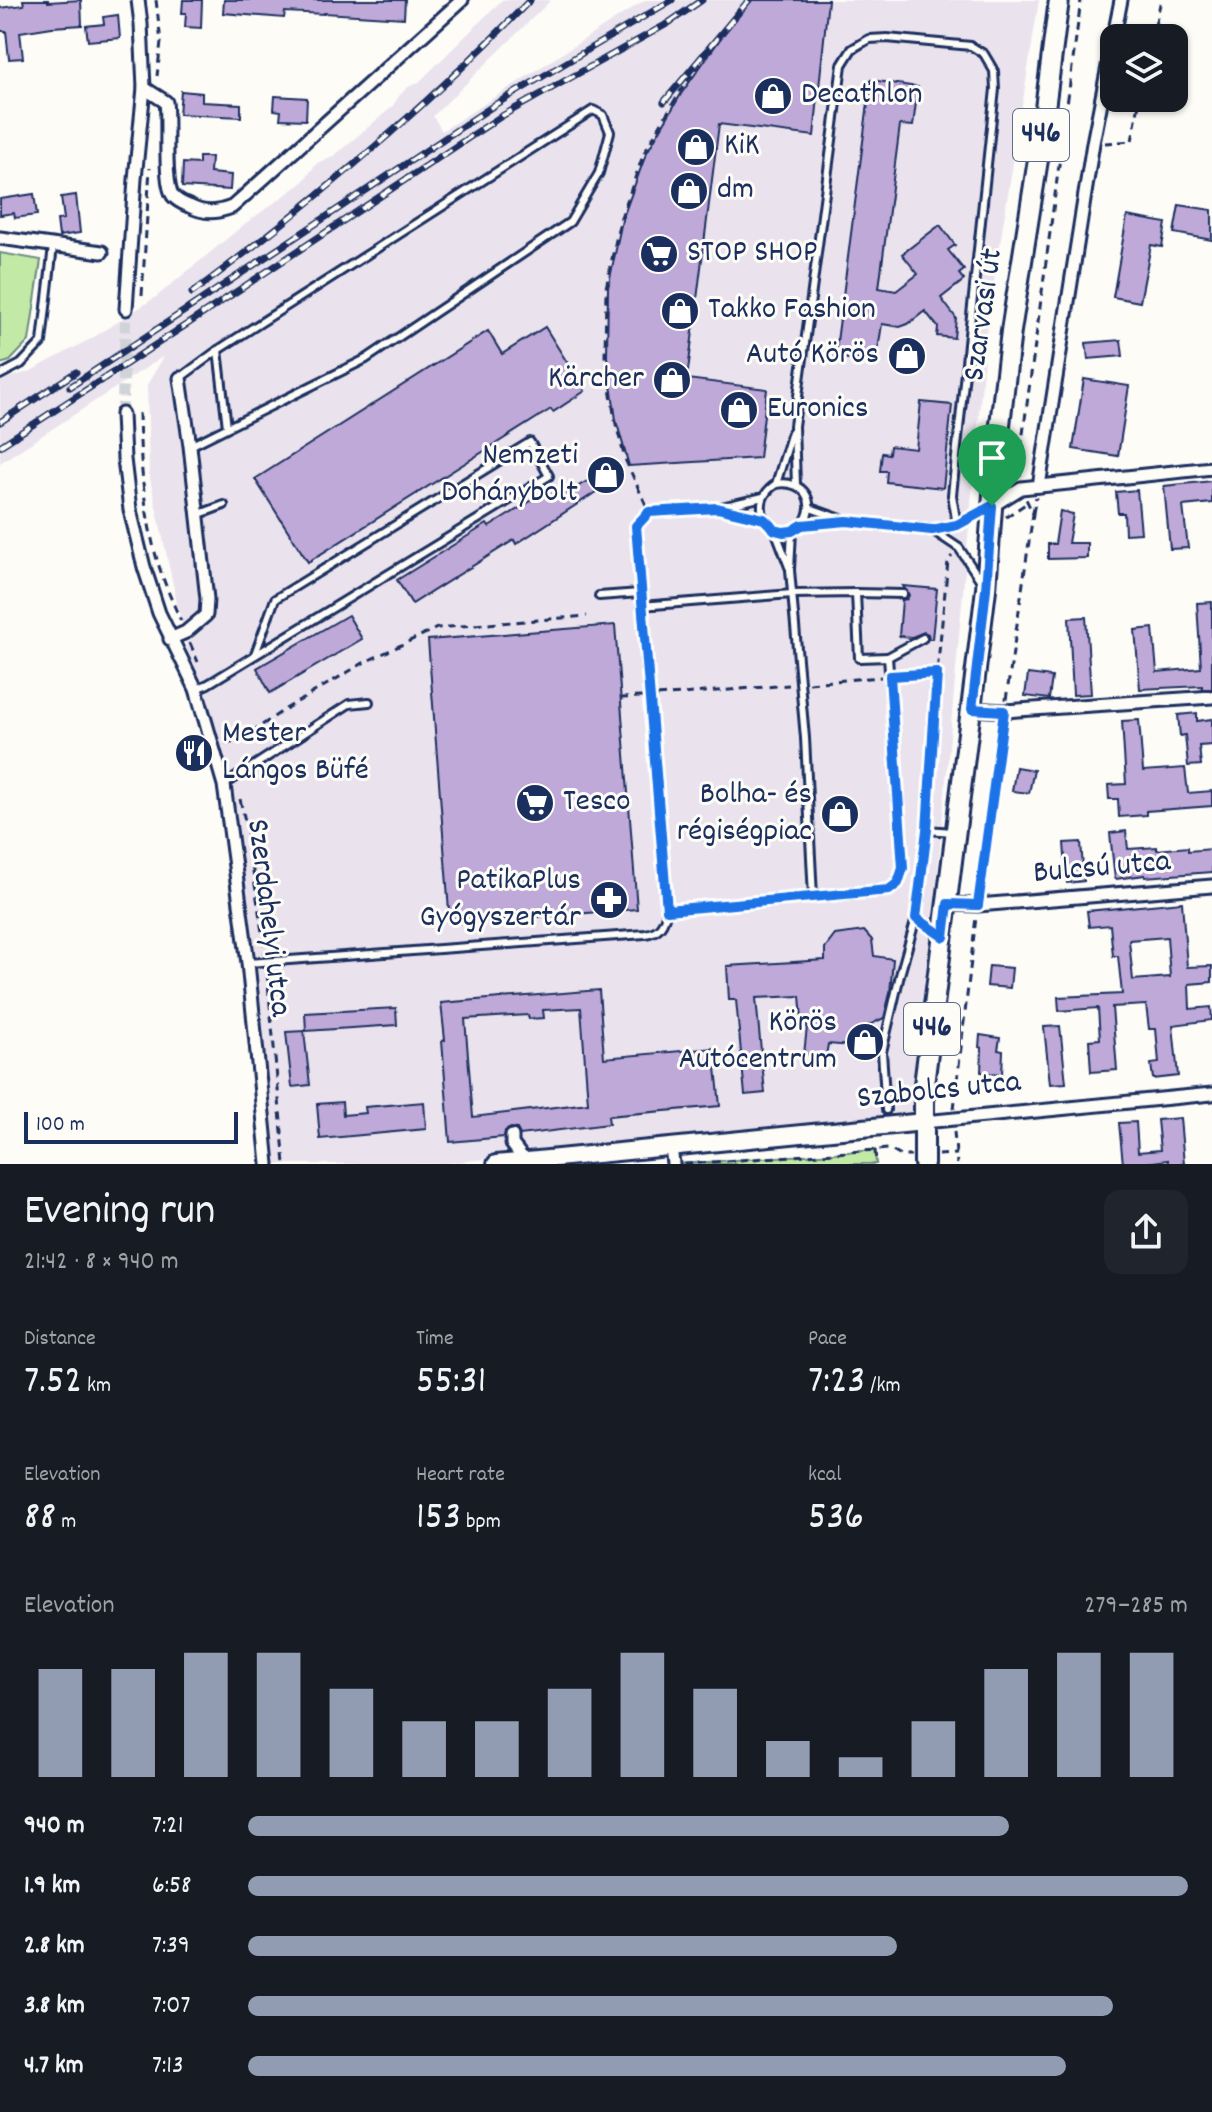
<!DOCTYPE html>
<html lang="en">
<head>
<meta charset="utf-8">
<style>
	body { margin:0; font-family:Dekko,sans-serif; background:#20242c; color:#f1f3f6; height:100vh; display:flex; flex-direction:column; font-size:30px; white-space:nowrap }
	* { box-sizing:border-box; margin:0 }
	p { font-size:26px; color:#9ea1a6 }
	.icon { flex:none; width:44px; height:44px; fill:none; stroke:currentColor; stroke-width:2; stroke-linecap:round; stroke-linejoin:round }
	.map { position:relative; height:1164px; overflow:hidden }
	.panel { display:flex; flex-direction:column; background:#171b24; flex:1 }
	.panel>* { flex:none }
	.fabs { position:absolute; left:1100px; top:24px; display:grid; gap:16px }
	.fabs a { display:grid; place-items:center; width:88px; height:88px; border-radius:16px; background:#171b24; box-shadow:0 2px 6px #0004; font-size:40px }
	.scale { position:absolute; left:24px; bottom:20px; width:214px; box-sizing:border-box; padding-left:8px; border:4px solid #1b2f5e; border-top:0; font-size:22px; line-height:28px; white-space:nowrap; color:#1b2f5e; -webkit-text-stroke:6px #fdfcf7; paint-order:stroke }
	.pin { position:absolute; display:grid; place-items:center; width:68px; height:68px; color:#fff; margin:-82px -34px; border-radius:50% 50% 50% 0; rotate:-45deg; box-shadow:0 0 8px #0007 }
	.pin .icon { rotate:45deg }
	.round { display:grid; place-items:center; flex:none; width:84px; height:84px; border-radius:16px; background:#20242c }
	.overview { display:flex; align-items:center; justify-content:space-between; height:136px; padding:0 24px }
	h1 { font-size:44px; font-weight:600; line-height:60px }
	.metrics { display:grid; grid-template-columns:repeat(3,1fr); gap:12px; height:136px; padding:8px 24px }
	.metrics div { display:grid; align-content:center }
	.metrics b { font-size:40px; font-weight:600 }
	.metrics small { font-size:22px; font-weight:400 }
	.metrics p { font-size:22px }
	.chart { height:224px; padding:16px 24px }
	.chart p { display:flex; justify-content:space-between }
	.chart svg { width:100%; height:144px; margin-top:8px; stroke:#919bb2; stroke-width:6 }
	ul { padding:0 24px; list-style:none; font-size:26px }
	li { display:grid; grid-template-columns:128px 96px 1fr; align-items:center; height:60px }
	li i { height:20px; border-radius:10px; background:#919bb2 }
	.map>svg:first-child { display:block }
	.built { fill:#eae3ee }
	.green { fill:#c2eaa6; stroke:#6e8c82; stroke-width:2 }
	.building { fill:#bfa9d9; stroke:#1b2f5e; stroke-width:2; fill-rule:evenodd }
	.lines { fill:none; stroke-linecap:round; stroke-linejoin:round }
	.street-tunnel { stroke:#d0d3d8; stroke-width:11; stroke-dasharray:11 5.5; stroke-linecap:butt }
	.lane-casing { stroke:#1b2f5e; stroke-width:12 }
	.street-casing { stroke:#1b2f5e; stroke-width:17 }
	.secondary-casing { stroke:#1b2f5e; stroke-width:22 }
	.primary-casing { stroke:#1b2f5e; stroke-width:24 }
	.path { stroke:#1b2f5e; stroke-width:3; stroke-dasharray:8 6; stroke-linecap:butt }
	.lane { stroke:#fdfcf7; stroke-width:6 }
	.street { stroke:#fdfcf7; stroke-width:11 }
	.secondary { stroke:#fdfcf7; stroke-width:16 }
	.primary { stroke:#fdfcf7; stroke-width:18 }
	.rail-casing { stroke:#1b2f5e; stroke-width:7 }
	.rail { stroke:#fdfcf7; stroke-width:4; stroke-dasharray:12; stroke-linecap:butt }
	.route-casing { stroke:#fff; stroke-width:16 }
	.route { stroke:#1a73e8; stroke-width:10 }
	.labels { text-anchor:middle; dominant-baseline:central; stroke-width:6; stroke-linejoin:round; paint-order:stroke }
	.shield { fill:#fdfcf7; stroke:#5f6c8c; stroke-width:2 }
	.shield-label { font-size:30px; font-weight:bold; fill:#1b2f5e }
	.poi-label { font-size:32px; fill:#1b2f5e; stroke:#fdfcf7; text-anchor:start }
	.street-label { font-size:32px; fill:#1b2f5e; stroke:#fdfcf7 }
</style>
</head>
<body>
<div class="map">
<svg width="1212" height="1164" viewBox="0 0 1212 1164">
	<rect width="100%" height="100%" fill="#fdfcf7"/>
	<filter id="ink" filterUnits="userSpaceOnUse"><feTurbulence type="fractalNoise" baseFrequency=".0125" numOctaves="2"/><feDisplacementMap in="SourceGraphic" scale="16" xChannelSelector="R" yChannelSelector="G"/><feConvolveMatrix kernelMatrix="1 2 1 2 8 2 1 2 1" color-interpolation-filters="sRGB"/></filter>
	<g filter="url(#ink)">
		<polygon class="built" points="502,0 551,0 433,116 442,131 645,0 1039,0 987,326 916,1113 439,1164 264,1164 216,783 149,474 147,385 164,356 0,463 0,380 29,372 94,337 156,297 246,223 302,183 317,163 335,155 392,107 399,96 408,87 418,83"/>
		<g class="green">
			<polygon points="0,253 41,260 29,341 10,361 0,364"/>
			<polygon points="875,1150 876,1164 681,1164"/>
		</g>
		<g class="building">
			<polygon points="23,0 48,0 48,2 81,0 82,25 52,27 20,32 23,58 9,59 6,31 0,31 0,8 24,5"/>
			<polygon points="183,0 202,0 201,28 185,27 186,13 182,13"/>
			<polygon points="224,0 405,0 404,18 324,13 324,14 285,12 284,18 223,13"/>
			<polygon points="752,0 828,0 814,136 719,124 687,379 767,389 759,458 629,466 616,420 607,357 608,288 622,220 646,154 681,94 728,28"/>
			<polygon points="118,15 120,38 88,41 86,26 104,24 103,17"/>
			<polygon points="871,80 918,87 913,126 900,125 879,288 896,291 918,274 902,254 940,225 955,245 948,250 964,270 959,274 964,280 941,298 956,318 954,338 937,336 938,327 925,311 908,324 900,327 882,324 876,363 835,357"/>
			<polygon points="181,91 202,93 202,102 241,104 241,117 179,114"/>
			<polygon points="275,96 307,98 306,120 280,119 281,111 274,110"/>
			<polygon points="199,157 211,157 210,173 231,175 230,190 182,187 183,163 199,164"/>
			<polygon points="34,194 37,215 15,218 14,213 0,215 0,199"/>
			<polygon points="76,195 80,233 59,236 57,220 64,219 61,197"/>
			<polygon points="1179,205 1212,210 1212,240 1174,233"/>
			<polygon points="1127,216 1166,223 1162,247 1151,245 1140,302 1113,297"/>
			<polygon points="545,327 585,391 553,412 551,409 308,562 255,479 488,331 502,354"/>
			<polygon points="1121,340 1123,356 1088,359 1086,343"/>
			<polygon points="1084,379 1129,386 1118,456 1073,449"/>
			<polygon points="921,402 952,405 943,488 886,482 887,471 880,471 882,453 889,454 890,446 916,449"/>
			<polygon points="608,462 616,479 516,544 514,540 412,604 397,580 487,524 489,527 555,486 561,496 596,476 594,469"/>
			<polygon points="1212,481 1212,503 1183,506 1188,548 1170,549 1164,486"/>
			<polygon points="1137,490 1141,533 1125,534 1124,513 1118,513 1116,492"/>
			<polygon points="1060,511 1073,514 1068,543 1087,543 1087,558 1048,559 1048,544 1055,544"/>
			<polygon points="903,586 937,589 932,639 929,639 928,634 924,632 912,637 899,636 902,600 907,599 909,595"/>
			<polygon points="1212,602 1212,689 1202,689 1202,686 1140,689 1135,630 1153,628 1157,672 1201,668 1197,603"/>
			<polygon points="348,615 362,639 270,693 257,668"/>
			<polygon points="1086,617 1091,694 1073,695 1069,618"/>
			<polygon points="615,625 637,909 450,924 428,640"/>
			<polygon points="1028,674 1052,677 1049,699 1025,696"/>
			<polygon points="1197,713 1197,721 1212,719 1212,745 1199,746 1201,765 1188,766 1185,735 1180,736 1178,715"/>
			<polygon points="1139,720 1143,771 1185,768 1188,793 1212,791 1212,806 1146,811 1146,815 1119,817 1118,799 1109,799 1108,785 1126,784 1122,721"/>
			<polygon points="1016,767 1034,770 1029,793 1012,791"/>
			<polygon points="1126,831 1128,849 1157,847 1157,850 1188,847 1188,851 1212,849 1212,872 1145,877 1145,875 1115,879 1110,833"/>
			<polygon points="1081,842 1084,881 1067,883 1064,843"/>
			<path d="M1182,902L1187,967L1212,966V982L1189,984L1190,1009L1211,1007L1212,1020L1173,1025L1178,1076L1153,1079L1151,1064L1159,1063L1156,1029H1149L1146,1005L1112,1007L1117,1070L1091,1072L1089,1040L1100,1039L1098,1008L1059,1011L1058,997L1122,994L1118,956H1113L1110,925L1089,927L1087,911ZM1167,937L1170,977L1133,980L1129,940Z"/>
			<polygon points="864,931 872,940 874,956 893,959 890,993 884,1018 867,1026 852,1046 828,1044 826,1056 804,1054 808,1018 802,1019 800,996 756,998 765,1093 745,1095 736,1000 729,1000 727,966 825,960 825,948 835,935"/>
			<polygon points="989,966 1012,968 1010,988 987,986"/>
			<path d="M599,990L604,1058L714,1048L720,1106L608,1116L609,1124L520,1135L517,1129L511,1128L505,1131L504,1137L450,1142L442,1041L445,1040L441,1003ZM581,1008L588,1103L473,1117L465,1019L528,1015L529,1019L544,1018L543,1010Z"/>
			<polygon points="396,1008 397,1025 306,1031 305,1013"/>
			<polygon points="1060,1026 1066,1083 1050,1084 1044,1027"/>
			<polygon points="304,1031 310,1085 292,1087 286,1032"/>
			<polygon points="980,1035 1000,1038 998,1050 1003,1051 1002,1075 981,1072 982,1048 979,1047"/>
			<polygon points="342,1102 343,1115 366,1113 365,1107 424,1102 426,1129 320,1139 317,1104"/>
			<polygon points="1180,1118 1184,1164 1168,1164 1168,1160 1139,1164 1123,1164 1119,1123 1136,1122 1138,1152 1160,1150 1157,1120"/>
		</g>
		<g class="lines">
			<polyline class="street-tunnel" points="122,414 126,309"/>
			<g class="lane-casing">
				<g id="lane">
					<polyline points="218,350 227,427"/>
					<polyline points="0,375 21,364 42,342 53,246"/>
					<polyline points="180,378 218,350 593,110 603,115 610,132 599,173 570,222 366,359 190,446"/>
					<path d="M776,484C804,479 819,503 802,525"/>
					<polyline points="796,485 794,426 842,65 852,49 869,39 887,38 971,46 984,54 994,71 995,89 952,495 957,525"/>
					<polyline points="810,508 844,520"/>
					<polyline points="719,509 764,519 775,530 789,567"/>
					<polyline points="197,515 224,505"/>
					<path d="M764,519C759,504 762,493 776,484L792,432"/>
					<polyline points="775,530 783,532 792,531 802,525 847,521 932,530 957,525 988,508"/>
					<polyline points="932,530 959,548 981,581"/>
					<polyline points="856,593 903,594"/>
					<polyline points="599,596 640,593"/>
					<polyline points="641,606 792,594 856,593 859,658 888,657 903,868 898,883 889,890 813,897"/>
					<polyline points="888,657 923,638"/>
					<polyline points="196,689 208,684 549,476 530,442 275,599 255,654"/>
					<polyline points="224,785 349,704 369,702"/>
					<polyline points="667,910 813,897 805,738 790,570 792,531"/>
					<polyline points="941,934 916,918 927,830 953,832"/>
					<path d="M248,963L645,934C660,932 664,924 667,910L636,526L649,512L717,508L763,497"/>
					<polyline points="886,1110 882,1052 900,975 916,918"/>
				</g>
			</g>
			<g class="street-casing">
				<g id="street">
					<path d="M144,88L166,102C169,123 163,183 173,196C177,201 184,204 189,206C205,214 216,213 232,207L462,0"/>
					<polyline points="0,238 102,252"/>
					<polyline points="126,309 135,179 144,88 141,24 138,0"/>
					<polyline points="122,414 124,459 130,510 144,567 159,613 196,689 224,785 248,963 268,1164"/>
					<polyline points="1039,486 1093,143 1121,0"/>
					<polyline points="992,506 1021,488 1212,468"/>
					<polyline points="170,639 186,632 206,615 207,599 190,446 180,378"/>
					<polyline points="972,709 1004,711 1212,697"/>
					<polyline points="948,904 978,905 1212,886"/>
					<polyline points="924,1122 1212,1094"/>
					<polyline points="512,1136 512,1144 525,1161"/>
					<polyline points="671,1146 673,1164"/>
				</g>
			</g>
			<g class="secondary-casing">
				<polyline id="secondary" points="496,1164 924,1122"/>
			</g>
			<g class="primary-casing">
				<polyline id="primary" points="924,1164 924,1085 986,589 995,467 1011,331 1040,147 1059,0"/>
			</g>
			<g class="path">
				<polyline points="156,0 161,42 157,76"/>
				<polyline points="1152,38 1161,0"/>
				<polyline points="1105,143 1132,141 1140,98"/>
				<polyline points="142,295 150,168"/>
				<path d="M139,413C140,457 143,501 153,544C159,571 170,597 181,621"/>
				<polyline points="1020,476 1019,464 1081,0"/>
				<polyline points="646,505 625,459 615,420 605,357 606,288 620,220 644,153 679,93 727,26 751,0"/>
				<polyline points="1033,513 1036,497"/>
				<polyline points="1006,517 1027,503"/>
				<polyline points="190,643 198,662"/>
				<polyline points="901,675 937,673"/>
				<polyline points="809,683 881,677"/>
				<polyline points="657,696 789,685"/>
				<polyline points="620,698 642,697"/>
				<polyline points="1006,700 1033,514 1026,499"/>
				<polyline points="225,743 240,740 287,708 365,662 437,628 587,616"/>
				<polyline points="240,799 247,830 265,953"/>
				<polyline points="927,822 937,673 948,561 952,556"/>
				<polyline points="979,894 1002,723"/>
				<polyline points="267,973 285,1164"/>
				<polyline points="954,1109 976,917"/>
				<polyline points="954,1132 957,1164"/>
				<polyline points="875,1150 876,1164"/>
				<polyline points="938,1155 957,1154"/>
				<polyline points="684,1164 889,1149 901,1156 911,1156"/>
			</g>
			<use href="#lane" class="lane"/>
			<use href="#street" class="street"/>
			<use href="#secondary" class="secondary"/>
			<use href="#primary" class="primary"/>
			<g class="rail-casing">
				<g id="rail">
					<polyline points="664,102 749,0"/>
					<path d="M192,293C312,204 426,108 530,0"/>
					<polyline points="70,387 496,104 672,0"/>
					<polyline points="0,422 76,372"/>
					<polyline points="0,446 189,323 500,117 667,24 702,0"/>
				</g>
			</g>
			<use href="#rail" class="rail"/>
		</g>
	</g>
	<g class="lines" filter="url(#ink)">
		<g class="route-casing">
			<polygon id="route" points="992,506 986,589 972,709 1004,711 978,905 948,904 944,937 916,918 927,830 937,673 890,676 903,868 898,883 889,890 667,910 636,526 649,512 717,508 764,519 775,530 783,532 792,531 802,525 847,521 932,530 957,525"/>
		</g>
		<use href="#route" class="route"/>
	</g>
	<defs>
		<g id="shop-disc" transform="scale(2)"><circle r="9.5" fill="#1b2f5e" stroke="#fdfcf7"/><path d="M-5-2.5h2.3a2.7 3.5 0 0 1 5.4 0H5L5.5 6h-11ZM-1.5-2.5h3a1.5 2.3 0 0 0-3 0Z" fill="#fff"/></g>
		<g id="supermarket-disc" transform="scale(2)"><circle r="9.5" fill="#1b2f5e" stroke="#fdfcf7"/><path d="M-6-5.5h2.5l.6 2H6L4.5 2H-2.5L-4.4-4H-6ZM-1.5 3.2a1.3 1.3 0 1 0 .1 0ZM3 3.2a1.3 1.3 0 1 0 .1 0Z" fill="#fff"/></g>
		<g id="restaurant-disc" transform="scale(2)"><circle r="9.5" fill="#1b2f5e" stroke="#fdfcf7"/><path d="M-5-6h1v4h1v-4h1v4h1v-4h1v5L-1.5 .5V6h-2V.5L-5-1ZM5-6V6H3V1.5H1.5Q1.5-4 5-6Z" fill="#fff"/></g>
		<g id="pharmacy-disc" transform="scale(2)"><circle r="9.5" fill="#1b2f5e" stroke="#fdfcf7"/><path d="M-2-6h4v4h4v4h-4v4h-4v-4h-4v-4h4Z" fill="#fff"/></g>
	</defs>
	<g fill-rule="evenodd">
		<use href="#shop-disc" x="773" y="96"/>
		<use href="#shop-disc" x="696" y="147"/>
		<use href="#shop-disc" x="689" y="191"/>
		<use href="#supermarket-disc" x="659" y="254"/>
		<use href="#shop-disc" x="680" y="311"/>
		<use href="#shop-disc" x="907" y="356"/>
		<use href="#shop-disc" x="672" y="380"/>
		<use href="#shop-disc" x="739" y="410"/>
		<use href="#shop-disc" x="606" y="475"/>
		<use href="#restaurant-disc" x="194" y="753"/>
		<use href="#supermarket-disc" x="535" y="803"/>
		<use href="#shop-disc" x="840" y="814"/>
		<use href="#pharmacy-disc" x="609" y="900"/>
		<use href="#shop-disc" x="865" y="1042"/>
	</g>
	<g class="labels">
		<g class="shield">
			<rect x="1013" y="109" width="56" height="52" rx="6"/>
			<rect x="904" y="1003" width="56" height="52" rx="6"/>
		</g>
		<g class="shield-label">
			<text x="1041" y="135">446</text>
			<text x="932" y="1029">446</text>
		</g>
		<g class="poi-label">
			<text x="801" y="96">Decathlon</text>
			<text x="724" y="147">KiK</text>
			<text x="717" y="191">dm</text>
			<text x="687" y="254">STOP SHOP</text>
			<text x="708" y="311">Takko Fashion</text>
			<text x="879" y="356" text-anchor="end">Autó Körös</text>
			<text x="644" y="380" text-anchor="end">Kärcher</text>
			<text x="767" y="410">Euronics</text>
			<text x="578" y="457" text-anchor="end">Nemzeti<tspan x="578" dy="37">Dohánybolt</tspan></text>
			<text x="222" y="735">Mester<tspan x="222" dy="37">Lángos Büfé</tspan></text>
			<text x="812" y="796" text-anchor="end">Bolha- és<tspan x="812" dy="37">régiségpiac</tspan></text>
			<text x="563" y="803">Tesco</text>
			<text x="581" y="882" text-anchor="end">PatikaPlus<tspan x="581" dy="37">Gyógyszertár</tspan></text>
			<text x="837" y="1024" text-anchor="end">Körös<tspan x="837" dy="37">Autócentrum</tspan></text>
		</g>
		<g class="street-label">
			<text transform="translate(985 315) rotate(-82)">Szarvasi út</text>
			<text transform="translate(1102 869) rotate(-5)">Bulcsú utca</text>
			<text transform="translate(267 918) rotate(83)">Szerdahelyi utca</text>
			<text transform="translate(939 1092) rotate(-6)">Szabolcs utca</text>
		</g>
	</g>
</svg>
<div class="fabs">
<a><svg class="icon" aria-label="layers" viewBox="0 0 24 24"><path d="M12 4l9 5-9 5-9-5zM3 14l9 5 9-5"/></svg></a>
</div>
<div class="scale">100 m</div>
<div class="pin" style="left:992px;top:506px;background:#1e9e55"><svg class="icon" aria-label="arrive" viewBox="0 0 24 24"><path d="M6 21V4h12l-3 4 3 4H6"/></svg></div>
</div>
<section class="panel">
<div class="overview"><div><h1>Evening run</h1><p>21:42 · 8 × 940 m</p></div><a class="round"><svg class="icon" aria-label="share" viewBox="0 0 24 24"><path d="M12 15V3M7 8l5-5 5 5M5 13v7h14v-7"/></svg></a></div>
<div class="metrics">
<div><p>Distance</p><b>7.52<small> km</small></b></div>
<div><p>Time</p><b>55:31</b></div>
<div><p>Pace</p><b>7:23<small> /km</small></b></div>
</div>
<div class="metrics">
<div><p>Elevation</p><b>88<small> m</small></b></div>
<div><p>Heart rate</p><b>153<small> bpm</small></b></div>
<div><p>kcal</p><b>536</b></div>
</div>
<div class="chart"><p><span>Elevation</span>279–285 m</p>
<svg viewBox="0 0 160 44" preserveAspectRatio="none"><path d="M5 44V11M15 44V11M25 44V6M35 44V6M45 44V17M55 44V27M65 44V27M75 44V17M85 44V6M95 44V17M105 44V33M115 44V38M125 44V27M135 44V11M145 44V6M155 44V6"/></svg>
</div>
<ul>
<li><b>940 m</b>7:21<i style="width:81%"></i></li>
<li><b>1.9 km</b>6:58<i style="width:100%"></i></li>
<li><b>2.8 km</b>7:39<i style="width:69%"></i></li>
<li><b>3.8 km</b>7:07<i style="width:92%"></i></li>
<li><b>4.7 km</b>7:13<i style="width:87%"></i></li>
</ul>
</section>
</body>
</html>
